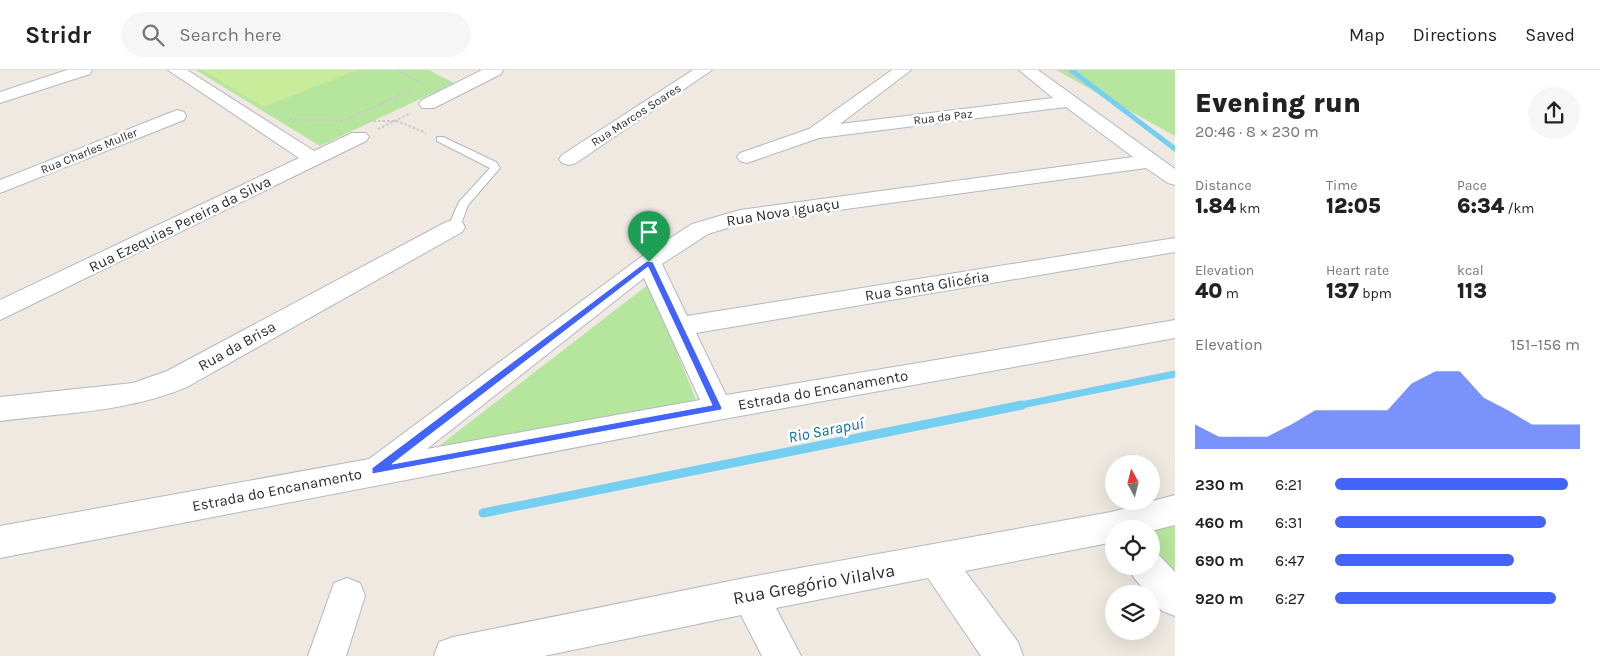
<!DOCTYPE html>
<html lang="en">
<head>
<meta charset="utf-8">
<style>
	body { margin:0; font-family:Karla,sans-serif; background:#f6f6f6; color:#222; height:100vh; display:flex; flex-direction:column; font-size:19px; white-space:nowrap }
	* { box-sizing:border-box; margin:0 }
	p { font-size:16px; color:#767676 }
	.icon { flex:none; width:28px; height:28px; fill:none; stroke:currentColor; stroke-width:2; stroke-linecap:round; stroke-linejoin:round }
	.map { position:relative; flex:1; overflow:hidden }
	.panel { display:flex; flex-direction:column; background:#fff; width:425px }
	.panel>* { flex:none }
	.needle { width:32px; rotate:353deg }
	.tools { position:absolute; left:1105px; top:385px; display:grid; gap:10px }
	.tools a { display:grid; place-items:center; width:55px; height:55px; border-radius:50%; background:#fff; box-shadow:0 5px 20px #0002; font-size:25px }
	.pin { position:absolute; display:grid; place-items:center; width:42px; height:42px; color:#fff; margin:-51px -21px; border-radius:50% 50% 50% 0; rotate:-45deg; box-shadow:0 0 5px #0007 }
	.pin .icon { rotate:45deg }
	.round { display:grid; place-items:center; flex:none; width:52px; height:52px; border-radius:26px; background:#f6f6f6 }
	.head { display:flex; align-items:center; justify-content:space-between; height:85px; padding:0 20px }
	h1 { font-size:28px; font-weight:800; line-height:38px }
	.metrics { display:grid; grid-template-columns:repeat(3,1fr); gap:8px; height:85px; padding:5px 20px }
	.metrics div { display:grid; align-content:center }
	.metrics b { font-size:21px; font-weight:800 }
	.metrics small { font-size:14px; font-weight:400 }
	.metrics p { font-size:14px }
	.chart { height:140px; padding:10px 20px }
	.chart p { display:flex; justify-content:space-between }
	.chart svg { width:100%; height:90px; margin-top:5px; fill:#4264fb; opacity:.7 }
	ul { padding:0 20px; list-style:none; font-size:16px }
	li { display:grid; grid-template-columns:80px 60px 1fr; align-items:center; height:38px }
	li i { height:12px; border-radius:6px; background:#4264fb }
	header { display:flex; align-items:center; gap:30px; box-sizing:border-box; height:70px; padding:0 25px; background:#fff; border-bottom:1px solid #e0e0e0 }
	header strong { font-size:24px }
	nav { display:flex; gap:28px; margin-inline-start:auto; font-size:18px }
	.search { width:350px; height:45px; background:#f6f6f6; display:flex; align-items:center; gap:12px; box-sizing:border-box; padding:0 18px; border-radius:28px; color:#767676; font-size:19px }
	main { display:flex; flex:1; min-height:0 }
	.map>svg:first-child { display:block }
	.green { fill:#b6e59e }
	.pitch { fill:#c9ec9a }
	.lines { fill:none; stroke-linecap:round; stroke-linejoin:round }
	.stream-far2 { stroke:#75cff0; stroke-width:5 }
	.stream-far1 { stroke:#75cff0; stroke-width:7 }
	.stream { stroke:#75cff0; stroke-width:9 }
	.service-casing { stroke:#b4b7c1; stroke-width:2 }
	.minor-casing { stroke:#b4b7c1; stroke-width:2 }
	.path { stroke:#c9c9c9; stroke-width:2; stroke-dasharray:2.5 2; stroke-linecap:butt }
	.service { fill:#fff; fill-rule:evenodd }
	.minor { fill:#fff; fill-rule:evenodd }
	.route { fill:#4264fb; stroke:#fff; fill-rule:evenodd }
	.labels { text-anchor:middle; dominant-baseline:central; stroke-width:5; stroke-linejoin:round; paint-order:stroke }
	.far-street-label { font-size:12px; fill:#2e2e2e; stroke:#fff }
	.street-label { font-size:15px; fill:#2e2e2e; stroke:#fff }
	.water-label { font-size:16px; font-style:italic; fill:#0d6fa3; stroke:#fff }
	.near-street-label { font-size:18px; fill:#2e2e2e; stroke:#fff }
</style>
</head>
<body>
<header>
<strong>Stridr</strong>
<div class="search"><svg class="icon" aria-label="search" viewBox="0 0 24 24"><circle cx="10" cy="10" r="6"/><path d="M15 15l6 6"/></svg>Search here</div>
<nav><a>Map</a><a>Directions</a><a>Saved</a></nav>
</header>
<main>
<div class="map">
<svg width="1175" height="586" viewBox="0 0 1175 586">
	<rect width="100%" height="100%" fill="#efe9e1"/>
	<g class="green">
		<polygon points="196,0 429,0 454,13 320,76"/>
		<polygon points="1056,0 1175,0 1175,66"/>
		<polygon points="649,214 699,337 439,376"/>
		<polygon points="1175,440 1175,528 1151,496 1151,459 1112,457"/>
	</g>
	<polygon class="pitch" points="202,0 357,0 264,37"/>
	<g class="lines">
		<polyline class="stream-far2" points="1071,0 1175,79"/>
		<polyline class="stream-far1" points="1016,336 1175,304"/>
		<polyline class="stream" points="483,443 1022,335"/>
		<g class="service-casing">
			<polygon id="service" points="437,67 443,67 496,92 500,98 468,135 460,157 454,160 448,157 459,132 490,98 437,71"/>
		</g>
		<g class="minor-casing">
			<g id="minor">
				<polygon points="67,0 92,0 90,4 0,33 0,22"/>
				<polygon points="168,0 187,0 314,81 352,63 366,63 369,67 366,71 0,250 0,230 299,88"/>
				<polygon points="482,0 503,0 501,4 434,38 422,38 419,34 422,30"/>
				<polygon points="693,0 712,0 576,93 569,95 562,93 559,89 562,85"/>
				<path d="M892,0H911L840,54L1053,28L1019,0H1038L1175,99V115L1168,113L1146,98L743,153L708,164L662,194L687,246L1175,168V182L696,263L726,325L1175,250V268L718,350L0,488V456L369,389L641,187L692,154L740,140L1133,87L1066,37L819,68L747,93L740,91L737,87L740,83L809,59ZM644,208L700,330L427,379Z"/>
				<polygon points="177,40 184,42 186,46 184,50 0,123 0,110"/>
				<path d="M454,150L462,152L465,157L462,162L187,317C128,342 63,343 0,351V327L133,313L167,301L446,152Z"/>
				<polygon points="1175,425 1175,455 1151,461 1151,459 1114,459 1114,472 965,501 1018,572 1023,586 981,586 928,508 776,538 801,586 762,586 741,545 544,586 434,586 439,572 453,567 750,507 1111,442"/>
				<polygon points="1151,481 1158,484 1175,502 1175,546 1162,541 1151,528 1151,524 1148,524 1134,508 1129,496 1151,496"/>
				<polygon points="347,508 360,513 365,526 346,586 308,586 334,513"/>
			</g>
		</g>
		<g class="path">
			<polyline points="397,0 423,14"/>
			<polyline points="1065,0 1086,15"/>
			<polyline points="349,48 410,21"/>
			<polyline points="290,49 344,51"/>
			<polyline points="369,51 397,51 426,63"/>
			<polyline points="378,59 411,43"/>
		</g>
		<use href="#service" class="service"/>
		<use href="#minor" class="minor"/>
	</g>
	<path class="route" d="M647,191L653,192L722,338L721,340L372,404V398ZM648,197L712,335L392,394Z"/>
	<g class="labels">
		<g class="far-street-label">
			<text transform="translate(636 45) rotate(-33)">Rua Marcos Soares</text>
			<text transform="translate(943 47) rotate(-7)">Rua da Paz</text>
			<text transform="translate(89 81) rotate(-22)">Rua Charles Muller</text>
		</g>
		<g class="street-label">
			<text transform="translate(783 142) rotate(-9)">Rua Nova Iguaçu</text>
			<text transform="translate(180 154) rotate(-26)">Rua Ezequias Pereira da Silva</text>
			<text transform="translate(927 216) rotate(-9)">Rua Santa Glicéria</text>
			<text transform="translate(237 276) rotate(-29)">Rua da Brisa</text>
			<text transform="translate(823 320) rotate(-10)">Estrada do Encanamento</text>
			<text transform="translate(277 420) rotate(-11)">Estrada do Encanamento</text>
		</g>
		<g class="water-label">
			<text transform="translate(826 360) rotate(-11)">Rio Sarapuí</text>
		</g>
		<g class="near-street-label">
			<text transform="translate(814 514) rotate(-10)">Rua Gregório Vilalva</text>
		</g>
	</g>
</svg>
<div class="tools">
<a><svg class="needle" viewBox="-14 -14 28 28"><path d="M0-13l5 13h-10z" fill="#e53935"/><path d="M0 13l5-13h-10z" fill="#767676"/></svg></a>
<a><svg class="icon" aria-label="locate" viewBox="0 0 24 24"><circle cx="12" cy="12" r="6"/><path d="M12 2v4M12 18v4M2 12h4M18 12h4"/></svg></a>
<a><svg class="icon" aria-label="layers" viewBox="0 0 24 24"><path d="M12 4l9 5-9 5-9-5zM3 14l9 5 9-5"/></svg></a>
</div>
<div class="pin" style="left:649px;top:192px;background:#1e9e55"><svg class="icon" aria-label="arrive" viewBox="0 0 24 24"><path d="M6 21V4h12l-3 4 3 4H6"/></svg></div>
</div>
<section class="panel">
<div class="head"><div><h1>Evening run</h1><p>20:46 · 8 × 230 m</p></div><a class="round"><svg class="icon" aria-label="share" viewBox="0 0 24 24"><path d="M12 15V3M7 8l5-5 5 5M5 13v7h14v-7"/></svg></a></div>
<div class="metrics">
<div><p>Distance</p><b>1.84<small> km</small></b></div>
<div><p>Time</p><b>12:05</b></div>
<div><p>Pace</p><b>6:34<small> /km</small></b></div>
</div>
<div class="metrics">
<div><p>Elevation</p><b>40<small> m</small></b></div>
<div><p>Heart rate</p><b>137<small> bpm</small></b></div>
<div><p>kcal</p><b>113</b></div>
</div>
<div class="chart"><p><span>Elevation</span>151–156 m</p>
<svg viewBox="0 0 160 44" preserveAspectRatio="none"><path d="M0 44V32L10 38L20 38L30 38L40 32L50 25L60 25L70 25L80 25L90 12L100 6L110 6L120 19L130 25L140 32L150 32L160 32V44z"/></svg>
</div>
<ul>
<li><b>230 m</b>6:21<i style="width:95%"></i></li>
<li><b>460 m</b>6:31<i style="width:86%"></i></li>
<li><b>690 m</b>6:47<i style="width:73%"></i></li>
<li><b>920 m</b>6:27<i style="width:90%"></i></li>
</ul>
</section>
</main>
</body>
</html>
